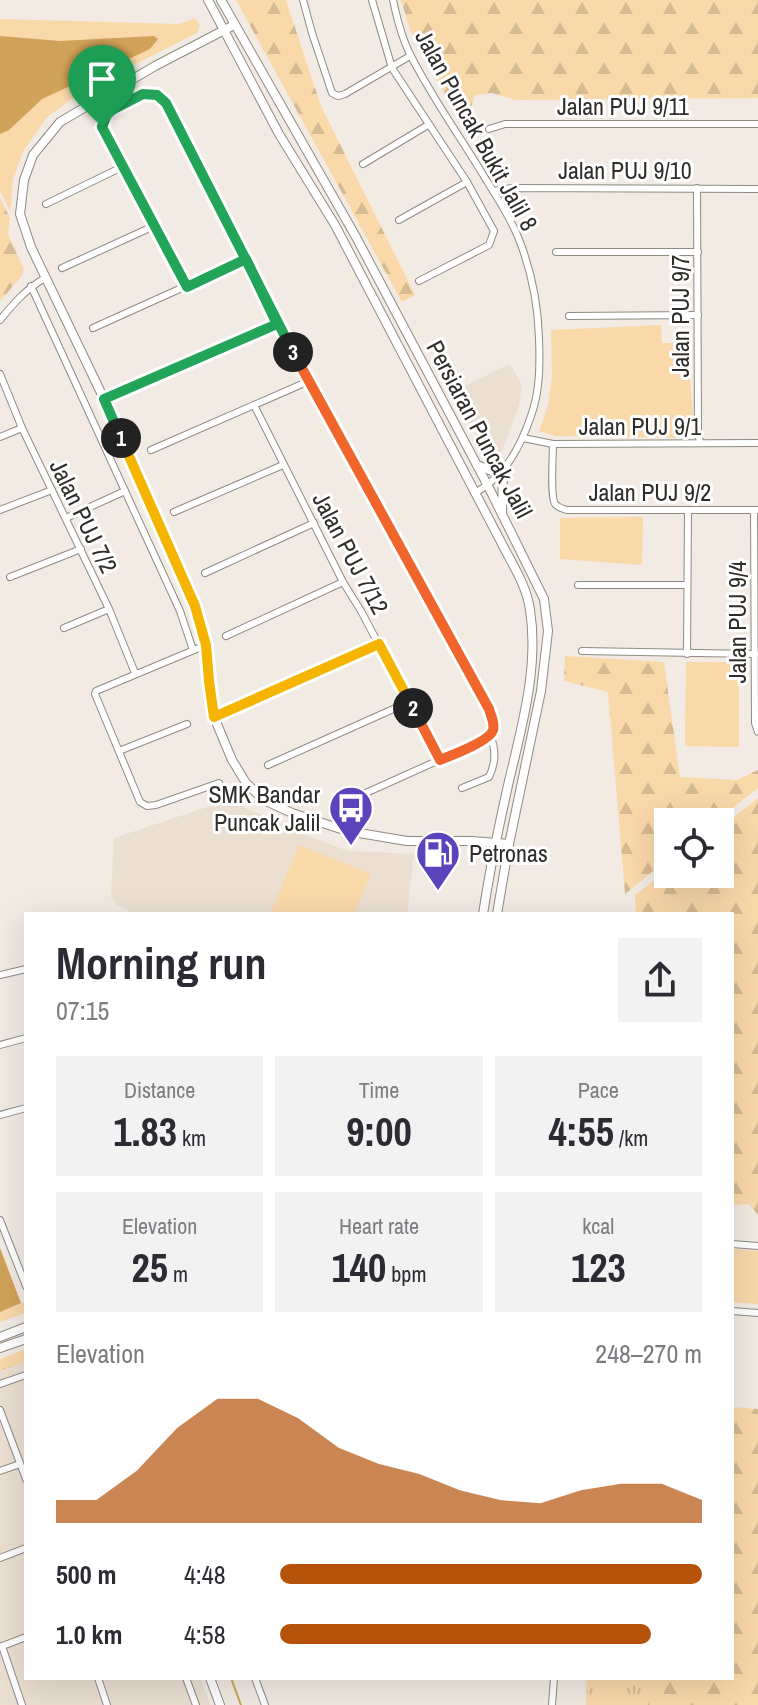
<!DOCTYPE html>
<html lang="en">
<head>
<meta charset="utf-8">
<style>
	body { margin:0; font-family:"Archivo Narrow",sans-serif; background:#f2f2f3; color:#2b2b33; height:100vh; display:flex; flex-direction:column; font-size:30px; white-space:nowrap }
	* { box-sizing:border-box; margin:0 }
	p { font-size:26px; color:#7c7c81 }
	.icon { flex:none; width:44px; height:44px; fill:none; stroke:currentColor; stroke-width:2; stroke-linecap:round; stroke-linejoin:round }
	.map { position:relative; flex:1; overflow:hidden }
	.side { position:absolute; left:24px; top:912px; width:710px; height:768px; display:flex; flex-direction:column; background:#fff; border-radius:0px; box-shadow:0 8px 32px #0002 }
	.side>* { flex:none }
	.buttons { position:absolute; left:654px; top:808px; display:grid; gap:16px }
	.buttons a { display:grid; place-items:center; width:80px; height:80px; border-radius:0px; background:#fff; box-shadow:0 8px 32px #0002; font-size:40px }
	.pin { position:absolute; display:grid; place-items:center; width:68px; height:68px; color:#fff; margin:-82px -34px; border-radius:50% 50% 50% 0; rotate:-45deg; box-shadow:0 0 8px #0007 }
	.pin .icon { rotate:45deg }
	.km { position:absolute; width:40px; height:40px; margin:-20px; border-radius:50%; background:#222; color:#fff; font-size:22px; line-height:40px; text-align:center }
	.round { display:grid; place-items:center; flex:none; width:84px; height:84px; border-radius:0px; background:#f2f2f3 }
	.summary { display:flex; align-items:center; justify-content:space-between; height:136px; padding:0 32px }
	h1 { font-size:44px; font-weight:700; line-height:60px }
	.stats { display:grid; grid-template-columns:repeat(3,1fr); gap:12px; height:136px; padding:8px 32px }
	.stats div { display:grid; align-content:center; border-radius:0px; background:#f2f2f3; text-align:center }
	.stats b { font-size:40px; font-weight:700 }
	.stats small { font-size:22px; font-weight:400 }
	.stats p { font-size:22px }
	.chart { height:224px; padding:16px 32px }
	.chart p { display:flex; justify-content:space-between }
	.chart svg { width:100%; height:144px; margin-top:8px; fill:#b45309; opacity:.7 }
	ul { padding:0 32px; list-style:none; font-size:26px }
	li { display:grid; grid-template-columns:128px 96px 1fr; align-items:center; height:60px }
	li i { height:20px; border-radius:10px; background:#b45309 }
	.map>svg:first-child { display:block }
	.built { fill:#eadfd1 }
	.grass { fill:url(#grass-tufts) }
	.forest { fill:url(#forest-firs) }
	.park { fill:#f9d8aa }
	.water { fill:#d1a259 }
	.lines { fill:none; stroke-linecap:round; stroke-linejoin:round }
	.stream { stroke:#d1a259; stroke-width:2 }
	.street-casing { stroke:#908a83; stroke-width:8 }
	.secondary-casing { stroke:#908a83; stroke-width:10 }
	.street { stroke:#fff; stroke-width:6 }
	.secondary { stroke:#fff; stroke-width:8 }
	.split-1-casing { stroke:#fff; stroke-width:16 }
	.split-2-casing { stroke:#fff; stroke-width:16 }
	.split-3-casing { stroke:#fff; stroke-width:16 }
	.split-4-casing { stroke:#fff; stroke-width:16 }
	.split-1 { stroke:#22a559; stroke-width:10 }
	.split-2 { stroke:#f5b400; stroke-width:10 }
	.split-3 { stroke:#f0652b; stroke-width:10 }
	.split-4 { stroke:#22a559; stroke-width:10 }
	.labels { text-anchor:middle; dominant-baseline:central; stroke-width:6; stroke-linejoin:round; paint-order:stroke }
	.street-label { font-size:24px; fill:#2f2d2a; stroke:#fff }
	.poi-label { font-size:24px; fill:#2f2d2a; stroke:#fff; text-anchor:end }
</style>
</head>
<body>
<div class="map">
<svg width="758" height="1705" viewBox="0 0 758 1705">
	<defs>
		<pattern id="grass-tufts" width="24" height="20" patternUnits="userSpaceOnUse" patternTransform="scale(2)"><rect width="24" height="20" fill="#f9d8aa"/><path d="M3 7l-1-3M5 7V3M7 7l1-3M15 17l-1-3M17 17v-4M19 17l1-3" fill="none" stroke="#d6ba92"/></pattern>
		<pattern id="forest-firs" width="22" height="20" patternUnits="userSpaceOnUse" patternTransform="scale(2)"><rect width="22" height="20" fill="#f9d8aa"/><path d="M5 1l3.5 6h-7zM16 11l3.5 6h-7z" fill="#d6ba92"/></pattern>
	</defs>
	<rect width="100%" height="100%" fill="#f1ebe3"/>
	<g class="built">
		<polygon points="510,364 522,385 519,406 502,451 493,456 484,450 454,391"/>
		<polygon points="228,802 239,805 305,835 348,851 414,854 407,914 134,914 116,904 111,897 114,838 216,804"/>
		<polygon points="26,1360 26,1678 200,1678 210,1705 0,1705 0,1369"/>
	</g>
	<g class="grass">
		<polygon points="26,1349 26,1361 0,1371 0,1359"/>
		<polygon points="587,1678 648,1678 648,1705 586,1705"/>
	</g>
	<g class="forest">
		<polygon points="236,0 286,0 321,106 415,295 402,302"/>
		<polygon points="401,0 758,0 758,98 515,100 492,93 475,95 472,105 463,112 453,109 410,30"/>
		<polygon points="0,198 10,218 8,234 24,269 21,277 0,301"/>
		<polygon points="565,656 664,662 680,777 737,780 758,770 758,788 715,822 668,822 668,859 625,894 608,692 564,681"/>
		<polygon points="758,798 758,1215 749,1204 732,1205 732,914 636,914 635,895 668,870 668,874 720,874 720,828"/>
		<polygon points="26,1301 26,1313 0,1322 0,1312"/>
		<polygon points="732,1407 758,1409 758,1705 648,1705 648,1678 732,1678"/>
	</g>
	<g class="park">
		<polygon points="195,18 200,26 197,33 84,90 47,117 24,150 13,179 10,211 0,191 0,19 180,24"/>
		<polygon points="661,325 662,343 687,343 694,426 683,438 555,436 539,431 548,406 552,377 551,330"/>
		<polygon points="643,517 642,565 560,559 560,518"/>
		<polygon points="686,662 739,662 739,747 685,746"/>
		<polygon points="299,845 371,874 354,914 270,914"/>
		<polygon points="732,1249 758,1251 758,1304 732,1302"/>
	</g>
	<g class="water">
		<polygon points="0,36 60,41 154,36 158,39 150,49 42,99 9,130 0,134"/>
		<polygon points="0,1248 21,1303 0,1312"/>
	</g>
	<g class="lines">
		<polyline class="stream" points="231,1678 241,1705"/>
		<g class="street-casing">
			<g id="street">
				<polyline points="303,0 312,33 332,93 338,96 345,94 410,56"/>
				<polyline points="372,0 392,68 467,182 494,231 489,245 419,281"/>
				<path d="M393,0C397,19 402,40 412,58C433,99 461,138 485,178C497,197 510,217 518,237C531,269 538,304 539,338C540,365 540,391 531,416C520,448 505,476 475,493"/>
				<polyline points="489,129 505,124 758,124"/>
				<polyline points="363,164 428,125"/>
				<polyline points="697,188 698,431 700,443"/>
				<polyline points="493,191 512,188 758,189"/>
				<polyline points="46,204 122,167"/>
				<polyline points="399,220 467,182"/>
				<polyline points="556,252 698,252"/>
				<polyline points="62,268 154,226"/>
				<polyline points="31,286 180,611 193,650"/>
				<path d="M187,287L102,127L108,112L143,94L157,95L166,103L277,324L489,709C493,721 496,728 488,738L337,806"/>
				<polyline points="569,316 698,315"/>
				<path d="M0,320C14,303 26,289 45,278"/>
				<polyline points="93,328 246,259"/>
				<polyline points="0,374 22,428 109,609 135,673"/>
				<polyline points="104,399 277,324"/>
				<polyline points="254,405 343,582 361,611 440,760"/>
				<polyline points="0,437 22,428"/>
				<polyline points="523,438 553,444 758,443"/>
				<path d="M553,444C553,456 550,496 555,504C559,508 561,508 567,510H758"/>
				<polyline points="151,450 309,381"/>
				<polyline points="0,510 52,490"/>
				<polyline points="754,510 755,723 758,732"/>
				<polyline points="174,512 283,465"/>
				<polyline points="66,518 125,491"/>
				<polyline points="205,573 314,523"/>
				<polyline points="10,577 81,549"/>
				<polyline points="578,585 687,585"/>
				<polyline points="64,628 109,609"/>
				<polyline points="226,636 343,582"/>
				<polyline points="206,645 96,691 95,694 140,802 147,806 156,805 219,783"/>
				<polyline points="582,651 755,654"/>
				<polyline points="687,654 688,510"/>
				<polyline points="214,717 379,644"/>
				<polyline points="119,751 187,724"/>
				<polyline points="268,765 409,702"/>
				<path d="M462,788L489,777C496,763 496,749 490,735"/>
				<polyline points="0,975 26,969"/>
				<polyline points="0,1045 26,1038"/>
				<polyline points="0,1115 26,1108"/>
				<polyline points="0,1220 26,1286"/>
				<polyline points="732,1244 758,1246"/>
				<polyline points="732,1311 758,1313"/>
				<polyline points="0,1384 26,1375"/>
				<polyline points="0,1410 26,1479"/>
				<polyline points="0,1471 20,1464"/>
				<polyline points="0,1558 26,1548"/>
				<polyline points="2,1646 22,1705"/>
				<polyline points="0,1647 26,1637"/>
				<polyline points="98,1678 107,1705"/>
				<polyline points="186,1678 196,1705"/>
				<polyline points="255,1678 265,1705"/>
				<polyline points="552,1705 554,1678"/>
			</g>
		</g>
		<g class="secondary-casing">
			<g id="secondary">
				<path d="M208,0L279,134L335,225L501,542C512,564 527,586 530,610C539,666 522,726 509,781C499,825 490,869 483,914"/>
				<polyline points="221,0 356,237 488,486 544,599 548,631 541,691 509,844 497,914"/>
				<polyline points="234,25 155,66 60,122 33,155 24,180 20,214 31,247 104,399 195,606 206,645 214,717 232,760 246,783 264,800 292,813 347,831 407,841 472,841 509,844"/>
				<polyline points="477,465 492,471 503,470 502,514"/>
				<polyline points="472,842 485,851 491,864"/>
				<polyline points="0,1337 26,1327"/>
				<polyline points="0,1348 26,1339"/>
				<polyline points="210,1678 220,1705"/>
			</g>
		</g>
		<use href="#street" class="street"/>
		<use href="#secondary" class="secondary"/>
	</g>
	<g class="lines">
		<g class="split-1-casing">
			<polyline id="split-1" points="102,127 187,287 246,259 277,324 104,399 121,438"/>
		</g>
		<g class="split-2-casing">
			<polyline id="split-2" points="121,438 195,606 206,645 209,681 214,717 379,644 413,708"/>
		</g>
		<g class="split-3-casing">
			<path id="split-3" d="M293,352L489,709C491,716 495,723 493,730C490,741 452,755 440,760L413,708"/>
		</g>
		<g class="split-4-casing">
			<polyline id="split-4" points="102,127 108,112 143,94 157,95 166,103 293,352"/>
		</g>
		<use href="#split-1" class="split-1"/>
		<use href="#split-2" class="split-2"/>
		<use href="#split-3" class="split-3"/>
		<use href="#split-4" class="split-4"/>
	</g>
	<defs>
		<g id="bus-pin" transform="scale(2.3)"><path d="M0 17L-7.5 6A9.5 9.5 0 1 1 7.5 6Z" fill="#5b43bb" stroke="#fff"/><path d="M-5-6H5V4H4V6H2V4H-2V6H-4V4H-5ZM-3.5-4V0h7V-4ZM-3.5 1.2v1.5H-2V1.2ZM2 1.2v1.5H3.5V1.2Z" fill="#fff"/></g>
		<g id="fuel-pin" transform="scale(2.3)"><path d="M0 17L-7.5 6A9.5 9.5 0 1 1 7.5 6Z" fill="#5b43bb" stroke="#fff"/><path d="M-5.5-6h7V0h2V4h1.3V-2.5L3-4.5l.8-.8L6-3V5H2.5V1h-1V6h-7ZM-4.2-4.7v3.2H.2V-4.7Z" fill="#fff"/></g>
	</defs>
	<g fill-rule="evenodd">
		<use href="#bus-pin" x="351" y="808"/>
		<use href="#fuel-pin" x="438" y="853"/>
	</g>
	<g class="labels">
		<g class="street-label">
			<text x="623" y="106">Jalan PUJ 9/11</text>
			<text transform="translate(477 130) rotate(61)">Jalan Puncak Bukit Jalil 8</text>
			<text x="625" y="170">Jalan PUJ 9/10</text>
			<text transform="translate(680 316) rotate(-90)">Jalan PUJ 9/7</text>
			<text x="640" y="426">Jalan PUJ 9/1</text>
			<text transform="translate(480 429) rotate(62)">Persiaran Puncak Jalil</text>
			<text x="650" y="492">Jalan PUJ 9/2</text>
			<text transform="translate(84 516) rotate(64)">Jalan PUJ 7/2</text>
			<text transform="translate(351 553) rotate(62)">Jalan PUJ 7/12</text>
			<text transform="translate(737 622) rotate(-90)">Jalan PUJ 9/4</text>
		</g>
		<g class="poi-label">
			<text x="320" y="794">SMK Bandar<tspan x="320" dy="28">Puncak Jalil</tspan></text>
			<text x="469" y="853" text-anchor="start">Petronas</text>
		</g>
	</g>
</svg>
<div class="buttons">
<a><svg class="icon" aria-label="locate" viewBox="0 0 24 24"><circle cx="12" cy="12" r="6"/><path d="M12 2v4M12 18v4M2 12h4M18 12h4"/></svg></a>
</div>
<div class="pin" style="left:102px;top:127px;background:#1e9e55"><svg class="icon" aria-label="arrive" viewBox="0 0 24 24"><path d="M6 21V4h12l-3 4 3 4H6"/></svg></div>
<b class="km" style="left:121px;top:438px">1</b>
<b class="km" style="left:413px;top:708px">2</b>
<b class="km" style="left:293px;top:352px">3</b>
<section class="side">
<div class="summary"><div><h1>Morning run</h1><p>07:15</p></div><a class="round"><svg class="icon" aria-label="share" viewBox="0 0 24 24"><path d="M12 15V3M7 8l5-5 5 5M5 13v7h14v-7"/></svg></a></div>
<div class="stats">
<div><p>Distance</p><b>1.83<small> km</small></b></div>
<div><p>Time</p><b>9:00</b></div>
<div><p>Pace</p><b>4:55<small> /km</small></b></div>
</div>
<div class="stats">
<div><p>Elevation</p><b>25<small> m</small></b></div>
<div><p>Heart rate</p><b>140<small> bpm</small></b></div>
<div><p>kcal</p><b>123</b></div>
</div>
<div class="chart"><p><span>Elevation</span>248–270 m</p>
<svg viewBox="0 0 160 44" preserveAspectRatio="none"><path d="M0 44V37L10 37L20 28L30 15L40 6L50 6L60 12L70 21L80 26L90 29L100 34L110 37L120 38L130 34L140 32L150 32L160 37V44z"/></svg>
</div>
<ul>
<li><b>500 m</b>4:48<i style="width:100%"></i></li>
<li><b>1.0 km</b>4:58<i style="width:88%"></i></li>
</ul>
</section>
</div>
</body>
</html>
